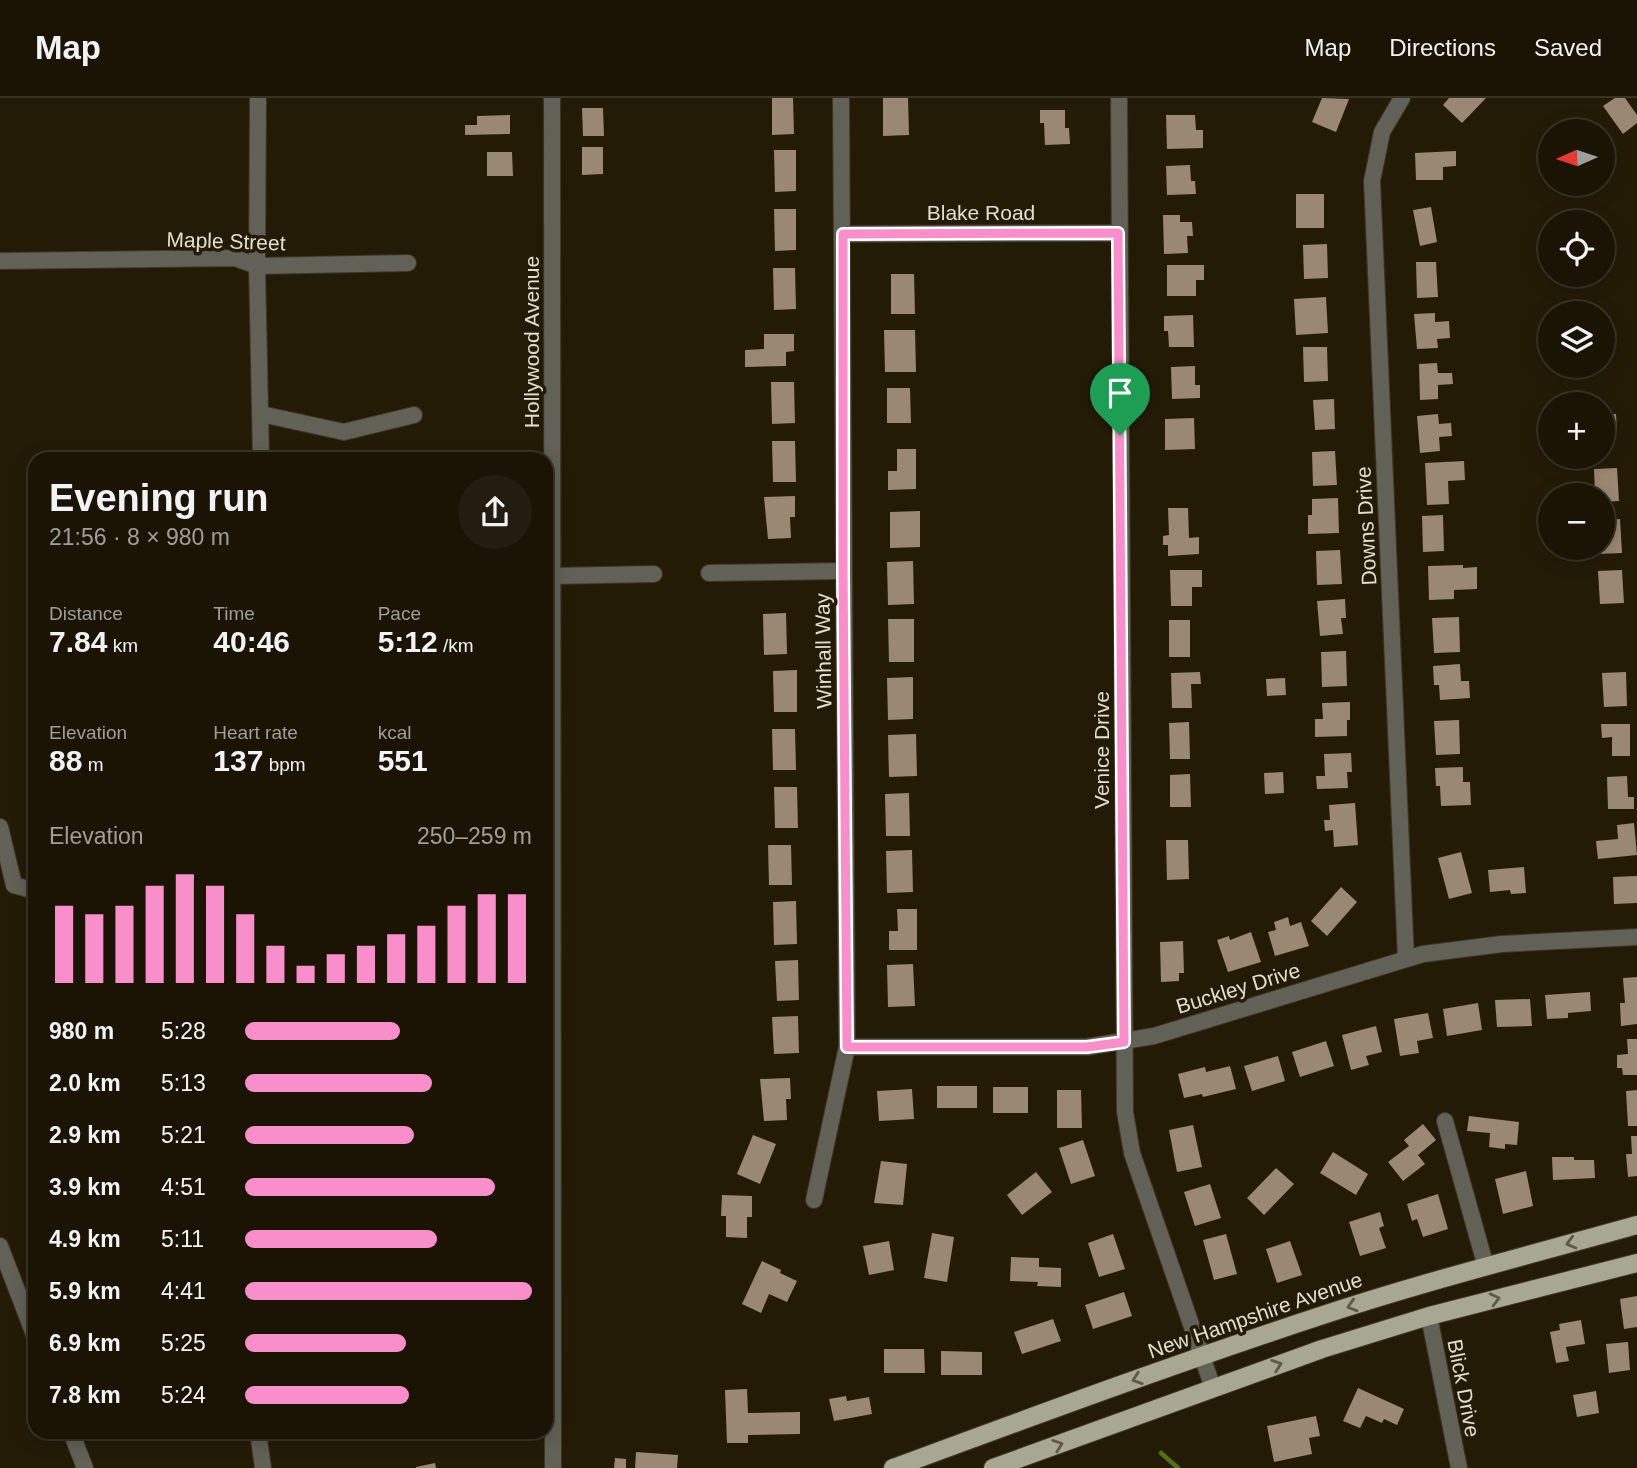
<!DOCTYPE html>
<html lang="en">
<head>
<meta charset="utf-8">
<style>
	body { margin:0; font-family:Arial,sans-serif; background:#241d0f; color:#f1f3f6; height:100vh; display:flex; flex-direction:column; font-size:26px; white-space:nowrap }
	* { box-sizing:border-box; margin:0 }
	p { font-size:23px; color:#a09e9a }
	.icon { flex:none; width:38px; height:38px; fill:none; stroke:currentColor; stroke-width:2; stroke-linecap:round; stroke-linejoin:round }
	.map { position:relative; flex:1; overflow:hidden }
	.panel { position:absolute; left:28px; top:354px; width:525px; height:987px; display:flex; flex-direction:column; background:#1b1405; border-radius:21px; box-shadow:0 4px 18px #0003,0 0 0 2px #393327 }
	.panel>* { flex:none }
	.needle { width:46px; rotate:267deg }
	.tools { position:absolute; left:1538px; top:21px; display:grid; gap:14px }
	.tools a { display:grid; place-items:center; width:77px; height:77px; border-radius:50%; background:#1b1405; box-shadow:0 4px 18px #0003,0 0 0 2px #393327; font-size:35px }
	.pin { position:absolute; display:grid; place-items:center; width:60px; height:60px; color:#fff; margin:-72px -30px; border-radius:50% 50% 50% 0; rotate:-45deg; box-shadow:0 0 7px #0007 }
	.pin .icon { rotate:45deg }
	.round { display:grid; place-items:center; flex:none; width:74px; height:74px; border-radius:37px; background:#241d0f }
	.head { display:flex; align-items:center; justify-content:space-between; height:119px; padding:0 21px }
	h1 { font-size:38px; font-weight:800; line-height:52px }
	.stats { display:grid; grid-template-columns:repeat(3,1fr); gap:10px; height:119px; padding:7px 21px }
	.stats div { display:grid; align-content:center }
	.stats b { font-size:30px; font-weight:800 }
	.stats small { font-size:19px; font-weight:400 }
	.stats p { font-size:19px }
	.chart { height:196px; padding:14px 21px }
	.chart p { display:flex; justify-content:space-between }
	.chart svg { width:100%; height:126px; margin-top:7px; stroke:#f98fca; stroke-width:6 }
	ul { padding:0 21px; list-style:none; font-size:23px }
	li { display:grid; grid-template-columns:112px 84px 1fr; align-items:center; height:52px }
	li i { height:18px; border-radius:9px; background:#f98fca }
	header { display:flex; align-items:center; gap:42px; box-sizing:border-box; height:98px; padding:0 35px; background:#1b1405; border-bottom:2px solid #393327 }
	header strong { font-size:33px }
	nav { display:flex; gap:38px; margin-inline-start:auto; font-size:24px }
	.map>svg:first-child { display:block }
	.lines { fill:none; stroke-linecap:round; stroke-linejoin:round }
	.stream { stroke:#537115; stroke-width:4.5 }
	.building { fill:#9a8774 }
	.minor-casing { stroke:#3f3623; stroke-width:18 }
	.primary-casing { stroke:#3f3623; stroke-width:20 }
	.minor { stroke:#616157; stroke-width:16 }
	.primary { stroke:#a8a892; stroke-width:18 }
	.oneway { stroke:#5f5a46 }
	.route-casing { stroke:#fff; stroke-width:14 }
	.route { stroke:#f98fca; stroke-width:9 }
	.labels { text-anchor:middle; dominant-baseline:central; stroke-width:7; stroke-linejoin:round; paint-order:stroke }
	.street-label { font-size:21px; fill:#e3ddd1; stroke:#241b07 }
</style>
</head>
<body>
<header>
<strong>Map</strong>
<nav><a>Map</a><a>Directions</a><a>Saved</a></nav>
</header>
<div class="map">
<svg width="1637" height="1370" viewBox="0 0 1637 1370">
	<rect width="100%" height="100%" fill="#241b07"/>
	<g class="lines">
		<polyline class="stream" points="1161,1355 1178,1370"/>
	</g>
	<g class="building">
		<polygon points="772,0 793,0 794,36 772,37"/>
		<polygon points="883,0 908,0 909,37 883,38"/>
		<polygon points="1322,0 1349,1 1336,34 1312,24"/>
		<polygon points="1449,0 1486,0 1462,25 1443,7"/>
		<polygon points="1615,0 1625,0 1637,17 1637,25 1623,36 1603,8"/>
		<polygon points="582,10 603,10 604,38 583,38"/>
		<polygon points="1040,12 1065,12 1065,30 1069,30 1070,46 1045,47 1044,25 1040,25"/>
		<polygon points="510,17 510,36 465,37 465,27 477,27 477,18"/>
		<polygon points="1166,17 1195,17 1196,32 1203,32 1203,50 1167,51"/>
		<polygon points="582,49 603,49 603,76 582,77"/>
		<polygon points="774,52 796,52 796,93 775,94"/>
		<polygon points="1456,53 1456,68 1443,69 1443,82 1416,82 1415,55"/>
		<polygon points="487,54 512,54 513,78 487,78"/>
		<polygon points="1190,67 1191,83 1195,83 1196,96 1167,97 1166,68"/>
		<rect x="1296" y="96" width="28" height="34"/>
		<polygon points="1431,109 1437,144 1420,148 1413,112"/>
		<polygon points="774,111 796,111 796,152 775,153"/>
		<polygon points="1163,117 1180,117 1180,124 1192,124 1193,138 1187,138 1188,155 1164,156"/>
		<polygon points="1327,146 1328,180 1304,181 1303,147"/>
		<polygon points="1416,164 1436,164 1438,199 1417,200"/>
		<polygon points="1167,167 1204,167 1204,182 1196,182 1196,198 1167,198"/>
		<polygon points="773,170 795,170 796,211 774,212"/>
		<polygon points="891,176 914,176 915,216 891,216"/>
		<polygon points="1326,199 1328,235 1296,237 1294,201"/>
		<polygon points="1435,215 1435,224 1449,223 1450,240 1437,241 1438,250 1417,251 1414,216"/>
		<polygon points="1193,217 1194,249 1169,249 1168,233 1164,233 1164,218"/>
		<polygon points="884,232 915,232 916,274 885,274"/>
		<polygon points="764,236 794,236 794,253 786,254 786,268 745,269 745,252 764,251"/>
		<polygon points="1303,249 1327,249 1328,283 1304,284"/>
		<polygon points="1437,265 1438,275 1452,275 1453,286 1438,287 1438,301 1420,302 1419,266"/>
		<polygon points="1195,268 1195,287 1200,287 1200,300 1172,301 1171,269"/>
		<polygon points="771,284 794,284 795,325 772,326"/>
		<polygon points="887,290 910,290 911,325 887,325"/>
		<polygon points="1334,301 1335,331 1315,332 1313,302"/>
		<polygon points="1438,316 1439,326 1451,325 1452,338 1439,339 1440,353 1420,355 1417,318"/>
		<polygon points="1616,316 1617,334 1610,334 1611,351 1603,351 1603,317"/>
		<polygon points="1194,320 1195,351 1165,352 1165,321"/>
		<polygon points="772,343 795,343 796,384 773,384"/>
		<polygon points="897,351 916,351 916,391 888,392 888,373 897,373"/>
		<polygon points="1335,353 1337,387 1313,388 1312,354"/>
		<polygon points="1464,363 1465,382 1448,383 1449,406 1427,407 1425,365"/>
		<polygon points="1617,370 1619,403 1603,404 1603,397 1595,397 1594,371"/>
		<polygon points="795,398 795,419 790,419 791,440 768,441 764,399"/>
		<polygon points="1338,400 1339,435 1308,436 1308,417 1312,417 1312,401"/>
		<polygon points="1168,410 1188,410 1189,440 1199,439 1199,456 1168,458 1168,447 1163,447 1163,438 1169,437"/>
		<polygon points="920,413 920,449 890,450 890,414"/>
		<polygon points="1443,417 1444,453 1423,454 1422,418"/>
		<polygon points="1620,421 1622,455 1598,456 1598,450 1603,450 1603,422"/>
		<polygon points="1340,452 1342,486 1317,487 1316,453"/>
		<polygon points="913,463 914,506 888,507 887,464"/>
		<polygon points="1463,467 1463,470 1477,469 1477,491 1454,492 1454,501 1429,502 1428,468"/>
		<polygon points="1170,472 1202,472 1202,489 1192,489 1192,508 1171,508"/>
		<polygon points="1622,472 1624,505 1600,506 1598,473"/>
		<polygon points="1345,501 1346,520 1341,520 1343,536 1320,538 1317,503"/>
		<polygon points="786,515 787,556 764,557 763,516"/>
		<polygon points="1459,519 1460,554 1434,555 1432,520"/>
		<polygon points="888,521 914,521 914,564 889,564"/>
		<rect x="1169" y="522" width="21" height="37"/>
		<polygon points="1346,553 1347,588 1322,589 1321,554"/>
		<polygon points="1460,566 1461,583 1469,583 1470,600 1440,602 1439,587 1434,587 1433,568"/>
		<polygon points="797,572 797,614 774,614 773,573"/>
		<polygon points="1200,574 1201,586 1191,586 1192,610 1172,610 1171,575"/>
		<polygon points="1626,574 1627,608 1604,609 1602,575"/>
		<polygon points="913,579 913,621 888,622 887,580"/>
		<polygon points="1285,580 1286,597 1267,598 1266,581"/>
		<polygon points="1350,604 1350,622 1347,622 1347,638 1315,639 1315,621 1323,621 1322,605"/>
		<polygon points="1459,622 1460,656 1436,657 1434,623"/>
		<polygon points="1189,624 1190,661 1170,661 1169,625"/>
		<polygon points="1601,626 1630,626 1630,658 1612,658 1612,639 1602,640"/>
		<polygon points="772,631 795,631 796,672 773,672"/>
		<polygon points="916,636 917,678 889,679 888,637"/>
		<polygon points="1351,655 1352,674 1347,674 1348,690 1317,691 1316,678 1325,678 1324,656"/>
		<polygon points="1463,669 1463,684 1470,684 1471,707 1441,708 1440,688 1436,688 1435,670"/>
		<polygon points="1283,674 1284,695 1265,696 1264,675"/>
		<polygon points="1190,676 1191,709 1170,709 1170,677"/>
		<polygon points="1627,678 1628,699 1634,699 1634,711 1608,711 1607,679"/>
		<polygon points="774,689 797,689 798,730 775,730"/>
		<polygon points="909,695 910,738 886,738 885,696"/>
		<polygon points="1355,705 1358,747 1334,749 1333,732 1325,733 1324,722 1330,722 1329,707"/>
		<polygon points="1634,725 1637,757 1598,761 1596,743 1618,741 1617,727"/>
		<polygon points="1166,742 1188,742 1189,781 1167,782"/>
		<polygon points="768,747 791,747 792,787 769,787"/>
		<polygon points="912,752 913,794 887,795 886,753"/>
		<polygon points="1461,754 1472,795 1449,801 1438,760"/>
		<polygon points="1524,769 1526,795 1511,796 1510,792 1490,794 1488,772"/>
		<polygon points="1637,778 1637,805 1614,806 1613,779"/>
		<polygon points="1341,789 1357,804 1327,838 1311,823"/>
		<polygon points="796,803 797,846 774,847 773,804"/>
		<polygon points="897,811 917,811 917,852 889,852 889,833 898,833"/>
		<polygon points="1288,819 1290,828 1301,824 1309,848 1275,858 1268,834 1276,832 1274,824"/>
		<polygon points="1251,834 1261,864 1228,874 1217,842 1229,838 1230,842"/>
		<polygon points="1183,843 1184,875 1179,875 1179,883 1161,884 1160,844"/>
		<polygon points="798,862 799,902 777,903 775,863"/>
		<polygon points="913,866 915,908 888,909 887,867"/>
		<polygon points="1637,879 1637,926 1621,928 1620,905 1625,905 1623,880"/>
		<polygon points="1590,894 1591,913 1568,915 1568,920 1547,921 1545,897"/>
		<polygon points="1530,901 1532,928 1497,929 1495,902"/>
		<polygon points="1478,905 1482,932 1447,938 1443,911"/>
		<polygon points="1428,915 1433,940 1417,943 1419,955 1400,958 1394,921"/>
		<polygon points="798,918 799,955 774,956 772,919"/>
		<polygon points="1376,928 1382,954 1366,958 1369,967 1351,972 1342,937"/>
		<polygon points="1627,941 1637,941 1637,977 1623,977 1622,970 1617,970 1617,957 1628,956"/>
		<polygon points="1326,943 1334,968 1300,979 1292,954"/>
		<polygon points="1278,958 1285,983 1252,993 1244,968"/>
		<polygon points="1230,968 1236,991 1203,999 1202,996 1184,1000 1178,976 1205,969 1206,974"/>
		<polygon points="790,980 791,1001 786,1001 787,1022 764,1023 760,981"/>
		<rect x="937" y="988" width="40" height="22"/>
		<rect x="993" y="989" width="35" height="26"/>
		<polygon points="912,991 914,1021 879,1023 877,993"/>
		<polygon points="1057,992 1081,992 1082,1030 1057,1030"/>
		<polygon points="1637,992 1637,1028 1628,1028 1626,993"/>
		<polygon points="1469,1018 1519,1024 1517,1047 1505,1046 1505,1051 1489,1049 1490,1035 1467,1033"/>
		<polygon points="1423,1026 1436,1042 1418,1057 1425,1066 1403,1083 1388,1064 1409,1048 1404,1042"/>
		<polygon points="1193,1027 1202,1069 1177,1074 1169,1032"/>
		<polygon points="753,1037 776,1046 760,1086 737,1076"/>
		<polygon points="1631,1038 1637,1038 1637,1078 1628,1079 1626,1056 1632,1056"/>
		<polygon points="1083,1042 1095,1078 1071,1086 1059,1050"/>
		<polygon points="1333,1054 1368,1076 1356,1097 1320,1075"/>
		<polygon points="1552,1059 1574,1059 1574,1062 1594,1062 1595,1080 1553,1082"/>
		<polygon points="881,1063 907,1066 903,1107 874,1105"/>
		<polygon points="1276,1070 1294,1086 1264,1117 1247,1100"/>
		<polygon points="1526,1073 1533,1108 1503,1116 1495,1081"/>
		<polygon points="1036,1074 1052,1094 1022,1117 1007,1097"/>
		<polygon points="1210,1086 1221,1120 1195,1128 1184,1094"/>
		<polygon points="1438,1096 1448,1131 1423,1139 1417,1121 1412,1123 1407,1106"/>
		<polygon points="722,1097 752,1098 752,1119 747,1119 747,1140 726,1139 726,1118 721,1118"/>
		<polygon points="1380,1114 1384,1128 1379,1130 1386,1150 1360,1158 1349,1124"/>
		<polygon points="932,1135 954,1139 947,1184 924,1180"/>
		<polygon points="1113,1136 1125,1171 1099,1179 1088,1145"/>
		<polygon points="1226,1136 1237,1176 1214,1182 1203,1142"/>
		<polygon points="889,1143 894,1172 869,1177 863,1148"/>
		<polygon points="1290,1143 1302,1177 1277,1185 1266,1151"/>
		<polygon points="1011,1159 1039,1160 1039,1169 1061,1170 1061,1189 1037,1188 1038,1184 1010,1183"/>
		<polygon points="762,1163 781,1172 780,1175 797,1183 787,1204 769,1196 761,1215 742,1206"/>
		<polygon points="1124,1194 1132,1218 1093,1231 1085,1207"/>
		<polygon points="1637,1198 1637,1229 1624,1231 1620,1201"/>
		<polygon points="1053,1221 1061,1243 1022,1256 1014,1234"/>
		<polygon points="1581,1222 1585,1246 1566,1249 1569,1263 1556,1265 1550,1234 1560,1232 1559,1226"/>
		<polygon points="1628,1244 1630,1272 1609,1275 1606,1246"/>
		<polygon points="884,1251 924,1251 925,1275 884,1275"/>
		<polygon points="941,1253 982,1254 982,1277 941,1277"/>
		<polygon points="1358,1290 1404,1311 1397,1327 1384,1321 1382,1325 1366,1318 1360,1330 1343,1323"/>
		<polygon points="747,1291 748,1315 800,1314 800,1336 748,1337 748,1345 727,1345 725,1292"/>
		<polygon points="1596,1293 1599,1315 1577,1319 1573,1297"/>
		<polygon points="846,1298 847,1303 869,1299 872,1316 834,1323 829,1301"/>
		<polygon points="1316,1318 1320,1338 1309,1340 1312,1356 1274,1364 1267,1328"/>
		<polygon points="636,1354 678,1357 677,1370 635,1370"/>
		<polygon points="615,1360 626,1361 626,1370 614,1370"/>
		<polygon points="435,1365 436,1370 416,1370 416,1369"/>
	</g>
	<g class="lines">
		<g class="minor-casing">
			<g id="minor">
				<polyline points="258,0 257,168 261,360"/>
				<polyline points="552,0 553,1370"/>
				<polyline points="1119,0 1125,1014 1132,1055 1213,1290"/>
				<polyline points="1402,0 1382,34 1372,83 1406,861"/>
				<polyline points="843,136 1119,135"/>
				<polyline points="0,163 235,160 257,168 408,165"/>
				<polyline points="261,316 344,334 414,317"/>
				<polyline points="709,475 843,473"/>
				<polyline points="552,478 654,476"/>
				<polyline points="0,729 14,787"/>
				<polyline points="14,787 35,793"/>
				<polyline points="847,949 1087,949 1154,938 1423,856 1502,846 1637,839"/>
				<polyline points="1445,1023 1486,1169"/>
				<polyline points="814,1102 847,949 841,0"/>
				<polyline points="0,1148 35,1239"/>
				<polyline points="1429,1218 1459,1370"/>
				<polyline points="71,1334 85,1370"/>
				<polyline points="258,1334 263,1370"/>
			</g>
		</g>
		<g class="primary-casing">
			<g id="primary">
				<path d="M893,1370C1034,1318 1174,1266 1317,1219C1422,1184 1530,1157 1637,1127"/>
				<polyline points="993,1370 1322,1251 1429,1218 1637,1165"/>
			</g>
		</g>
		<use href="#minor" class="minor"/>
		<use href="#primary" class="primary"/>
	</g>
	<defs><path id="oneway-chevron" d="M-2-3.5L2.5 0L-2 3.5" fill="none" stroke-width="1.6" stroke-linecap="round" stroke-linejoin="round" transform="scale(1.75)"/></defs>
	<g class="oneway">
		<use href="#oneway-chevron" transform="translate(1571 1145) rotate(165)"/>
		<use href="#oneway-chevron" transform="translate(1495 1201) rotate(-14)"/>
		<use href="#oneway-chevron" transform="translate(1352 1208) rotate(163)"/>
		<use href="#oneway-chevron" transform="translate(1277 1267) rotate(-19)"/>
		<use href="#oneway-chevron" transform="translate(1137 1281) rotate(161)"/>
		<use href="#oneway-chevron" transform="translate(1058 1347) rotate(-20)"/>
	</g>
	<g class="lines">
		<g class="route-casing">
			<polygon id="route" points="1118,135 1124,944 1087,949 847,949 843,473 843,136"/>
		</g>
		<use href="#route" class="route"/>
	</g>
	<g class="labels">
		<g class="street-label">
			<text x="981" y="114">Blake Road</text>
			<text transform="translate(226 143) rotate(2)">Maple Street</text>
			<text transform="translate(531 244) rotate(-90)">Hollywood Avenue</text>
			<text transform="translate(1366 428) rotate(-93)">Downs Drive</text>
			<text transform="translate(823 553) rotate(-91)">Winhall Way</text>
			<text transform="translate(1101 652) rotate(-90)">Venice Drive</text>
			<text transform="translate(1238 890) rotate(-17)">Buckley Drive</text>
			<text transform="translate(1255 1217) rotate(-19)">New Hampshire Avenue</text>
			<text transform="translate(1464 1290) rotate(79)">Blick Drive</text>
		</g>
	</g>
</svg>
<div class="tools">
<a><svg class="needle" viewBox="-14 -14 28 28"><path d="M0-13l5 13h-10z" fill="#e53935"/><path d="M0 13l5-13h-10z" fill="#a09e9a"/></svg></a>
<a><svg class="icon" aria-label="locate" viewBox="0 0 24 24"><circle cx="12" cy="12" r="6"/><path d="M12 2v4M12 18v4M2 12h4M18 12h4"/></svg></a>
<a><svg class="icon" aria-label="layers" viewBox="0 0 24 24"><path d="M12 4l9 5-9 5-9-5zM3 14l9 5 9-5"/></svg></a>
<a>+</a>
<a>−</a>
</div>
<div class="pin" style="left:1120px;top:337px;background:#1e9e55"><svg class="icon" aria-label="arrive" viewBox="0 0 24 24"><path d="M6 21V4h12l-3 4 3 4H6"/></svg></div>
<section class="panel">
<div class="head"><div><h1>Evening run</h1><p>21:56 · 8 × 980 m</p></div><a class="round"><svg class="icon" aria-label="share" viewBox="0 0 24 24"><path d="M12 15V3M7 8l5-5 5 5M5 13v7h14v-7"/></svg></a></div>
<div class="stats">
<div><p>Distance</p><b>7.84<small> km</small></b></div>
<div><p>Time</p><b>40:46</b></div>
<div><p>Pace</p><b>5:12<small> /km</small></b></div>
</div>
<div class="stats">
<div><p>Elevation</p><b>88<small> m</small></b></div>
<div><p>Heart rate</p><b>137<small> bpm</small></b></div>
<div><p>kcal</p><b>551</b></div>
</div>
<div class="chart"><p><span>Elevation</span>250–259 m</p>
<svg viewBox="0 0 160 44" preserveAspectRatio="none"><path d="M5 44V17M15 44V20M25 44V17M35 44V10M45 44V6M55 44V10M65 44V20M75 44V31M85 44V38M95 44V34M105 44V31M115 44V27M125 44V24M135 44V17M145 44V13M155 44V13"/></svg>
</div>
<ul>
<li><b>980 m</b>5:28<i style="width:54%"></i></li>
<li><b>2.0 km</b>5:13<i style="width:65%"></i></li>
<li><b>2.9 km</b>5:21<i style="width:59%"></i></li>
<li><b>3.9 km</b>4:51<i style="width:87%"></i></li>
<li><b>4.9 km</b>5:11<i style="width:67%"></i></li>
<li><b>5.9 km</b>4:41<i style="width:100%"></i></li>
<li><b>6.9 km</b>5:25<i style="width:56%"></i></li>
<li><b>7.8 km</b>5:24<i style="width:57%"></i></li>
</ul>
</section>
</div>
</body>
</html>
